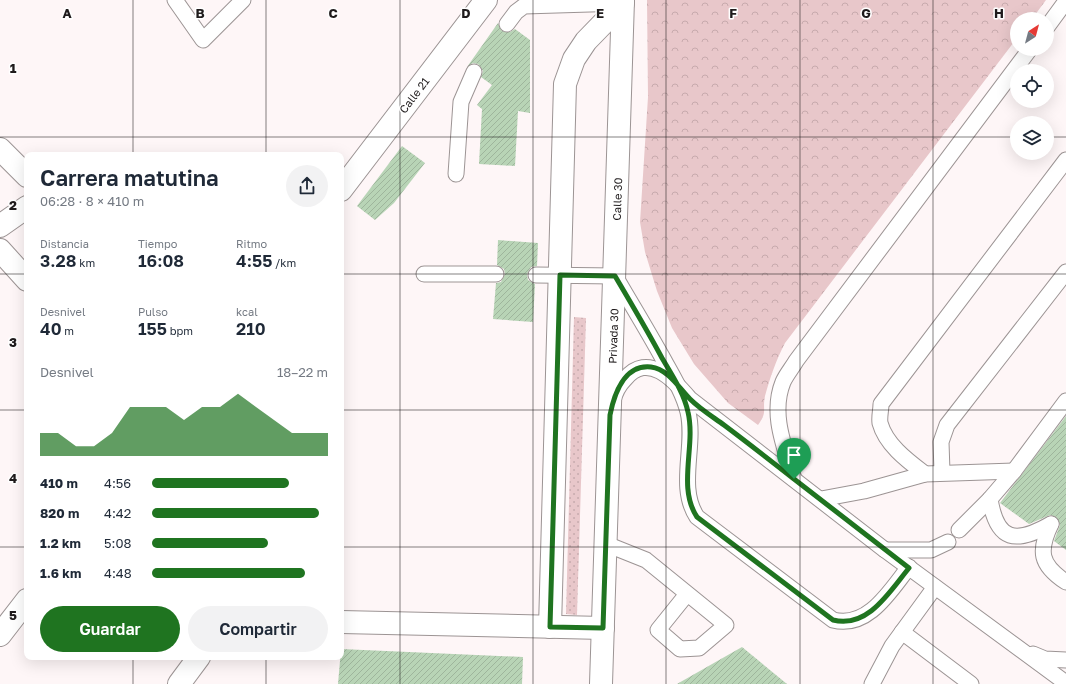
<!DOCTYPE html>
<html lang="es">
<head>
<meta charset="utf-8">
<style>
	body { margin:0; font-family:"Golos Text",sans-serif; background:#f2f2f3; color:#1f2937; height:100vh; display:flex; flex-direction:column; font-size:15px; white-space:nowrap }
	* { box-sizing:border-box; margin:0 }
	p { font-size:13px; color:#747a83 }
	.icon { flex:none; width:22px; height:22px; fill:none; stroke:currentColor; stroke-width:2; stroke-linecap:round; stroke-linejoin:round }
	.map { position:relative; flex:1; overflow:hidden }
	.panel { position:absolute; left:24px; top:152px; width:320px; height:508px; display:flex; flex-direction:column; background:#fff; border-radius:8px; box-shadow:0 4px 16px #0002 }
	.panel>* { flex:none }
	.needle { width:26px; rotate:36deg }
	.controls { position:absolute; left:1010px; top:12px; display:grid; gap:8px }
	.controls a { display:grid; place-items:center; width:44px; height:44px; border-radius:50%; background:#fff; box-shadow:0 4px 16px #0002; font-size:20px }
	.pin { position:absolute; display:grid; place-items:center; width:34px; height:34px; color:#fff; margin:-41px -17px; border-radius:50% 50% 50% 0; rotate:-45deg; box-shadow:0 0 4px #0007 }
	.pin .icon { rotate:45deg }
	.round { display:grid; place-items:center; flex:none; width:42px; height:42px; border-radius:21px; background:#f2f2f3 }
	.headline { display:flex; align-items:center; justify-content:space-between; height:68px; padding:0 16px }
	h1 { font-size:22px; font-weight:600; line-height:30px }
	.stats { display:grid; grid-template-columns:repeat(3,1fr); gap:6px; height:68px; padding:4px 16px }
	.stats div { display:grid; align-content:center }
	.stats b { font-size:17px; font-weight:600 }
	.stats small { font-size:11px; font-weight:400 }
	.stats p { font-size:11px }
	.chart { height:112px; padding:8px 16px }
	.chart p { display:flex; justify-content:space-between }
	.chart svg { width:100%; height:72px; margin-top:4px; fill:#1f7420; opacity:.7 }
	.button { display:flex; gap:8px; margin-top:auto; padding:8px 16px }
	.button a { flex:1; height:46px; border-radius:24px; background:#1f7420; color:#fff; font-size:16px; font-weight:600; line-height:46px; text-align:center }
	.button a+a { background:#f2f2f3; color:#1f2937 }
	ul { padding:0 16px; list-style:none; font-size:13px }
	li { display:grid; grid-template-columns:64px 48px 1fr; align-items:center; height:30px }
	li i { height:10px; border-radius:5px; background:#1f7420 }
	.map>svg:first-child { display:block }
	.grass { fill:url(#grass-dots) }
	.park { fill:url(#park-crowns) }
	.building { fill:url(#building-hatch) }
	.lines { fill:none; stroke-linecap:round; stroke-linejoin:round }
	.service-casing { stroke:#9c9494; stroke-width:17 }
	.minor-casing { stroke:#9c9494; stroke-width:24 }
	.tertiary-casing { stroke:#9c9494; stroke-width:24 }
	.service { stroke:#fff; stroke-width:15 }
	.minor { stroke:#fff; stroke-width:22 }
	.tertiary { stroke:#fff; stroke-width:22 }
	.route-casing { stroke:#fff; stroke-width:8 }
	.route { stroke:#1f7420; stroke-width:5 }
	.grid { fill:none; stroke:#1f1b1c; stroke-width:1; stroke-opacity:0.55 }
	.labels { text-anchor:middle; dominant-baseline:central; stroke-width:3; stroke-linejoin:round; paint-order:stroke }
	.street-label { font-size:11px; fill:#1f1b1c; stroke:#fff }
	.grid-label { font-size:13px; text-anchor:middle; font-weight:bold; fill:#1f1b1c; stroke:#fff; stroke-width:3; stroke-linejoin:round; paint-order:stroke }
</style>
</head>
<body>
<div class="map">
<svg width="1066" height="684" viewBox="0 0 1066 684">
	<defs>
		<pattern id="grass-dots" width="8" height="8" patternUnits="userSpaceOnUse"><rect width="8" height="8" fill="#e8c7ca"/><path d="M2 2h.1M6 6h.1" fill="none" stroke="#c7aaad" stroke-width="1.8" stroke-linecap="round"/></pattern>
		<pattern id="park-crowns" width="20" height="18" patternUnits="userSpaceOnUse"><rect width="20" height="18" fill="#e8c7ca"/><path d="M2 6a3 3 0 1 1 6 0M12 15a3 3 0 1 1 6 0" fill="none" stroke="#c7aaad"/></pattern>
		<pattern id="building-hatch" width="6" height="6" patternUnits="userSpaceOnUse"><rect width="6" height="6" fill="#b8d4b6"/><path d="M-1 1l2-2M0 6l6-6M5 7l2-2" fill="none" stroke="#9eb59c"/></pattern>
	</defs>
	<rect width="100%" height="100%" fill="#fef6f7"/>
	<polygon class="grass" points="574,317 586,318 577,615 566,614"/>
	<path class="park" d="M647,0H1046L1032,19H1017V38L785,343C776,360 770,378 765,396C762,411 768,411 758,425L728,403L694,364L672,328L657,291L645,252L640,222L648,97Z"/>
	<g class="building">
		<polygon points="498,23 502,31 510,32 515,29 530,40 530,113 518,111 515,166 479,164 482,109 477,105 492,85 481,77 483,71 478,64 473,63 467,67"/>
		<polygon points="402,146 425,163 394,203 375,220 357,206"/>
		<polygon points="498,240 538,243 537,266 531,267 527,274 528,280 535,284 533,322 493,319 496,283 501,282 505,274 504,269 497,265"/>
		<polygon points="1066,416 1066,550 1054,541 1060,525 1056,517 1050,515 1029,524 1000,503"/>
		<polygon points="742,647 787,684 677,684"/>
		<polygon points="341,649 523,657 522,684 338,684"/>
	</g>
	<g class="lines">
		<g class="service-casing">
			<g id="service">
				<polyline points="175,0 203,40 243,0"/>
				<polyline points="507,24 516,12 524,6 623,3"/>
				<polyline points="1047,27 1066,1"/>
				<polyline points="456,174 461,102 474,72"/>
				<polyline points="424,274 496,274"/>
				<path d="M536,275L615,276C630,302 646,328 661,355C671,373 683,392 688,412C696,446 677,487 697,517L833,620C868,629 890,591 909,567"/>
				<path d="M613,401C615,392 619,385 625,379C648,351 674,380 690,399L885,550L1066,683"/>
				<polyline points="942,472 941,442 947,425 1066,272"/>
				<path d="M925,474C908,461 886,445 880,423C879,417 881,410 881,404L1066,160"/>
				<path d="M794,479C785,448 770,414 783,382C786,375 792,368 796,361L1030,49"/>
				<polyline points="821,499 864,491 925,474 1014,471"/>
				<path d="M1051,524C1016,544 997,542 990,499L1014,471L1066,401"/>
				<path d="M1051,524C1038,551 1040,565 1066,582"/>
				<polyline points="959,530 990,499"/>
				<polyline points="606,544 646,560 726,625 699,648 680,649 658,630 687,594"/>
				<polyline points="885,550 931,550 948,542"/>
				<polyline points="902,632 971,684"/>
				<polyline points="1033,654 1045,659 1066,660"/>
				<polyline points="872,684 892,646 935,587"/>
			</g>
		</g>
		<g class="minor-casing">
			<g id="minor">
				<polyline points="0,149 27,176"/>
				<polyline points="0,226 27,207"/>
				<polyline points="0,250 27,280"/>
				<polyline points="341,622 603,628"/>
				<polyline points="550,627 565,84 574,59 586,41 623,3"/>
				<polyline points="179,684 199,657"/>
			</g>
		</g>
		<g class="tertiary-casing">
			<g id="tertiary">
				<polyline points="341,190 486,0"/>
				<polyline points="0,635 27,600"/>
				<polyline points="601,684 623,0"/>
			</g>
		</g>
		<use href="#service" class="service"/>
		<use href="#minor" class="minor"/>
		<use href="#tertiary" class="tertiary"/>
	</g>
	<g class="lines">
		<g class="route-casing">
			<path id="route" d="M794,479C771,461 748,443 724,425C713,417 700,409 690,399C679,388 668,369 651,367C624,364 614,395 610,415L603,628L550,627L560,275L615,276C631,303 647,330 662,358C672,375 684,393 688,412C696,446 677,487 697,517L833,620C868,629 890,591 909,568L794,479"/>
		</g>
		<use href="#route" class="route"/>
	</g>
	<path class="grid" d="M133,0V155M266,0V155M400,0V684M533,0V684M666,0V684M800,0V684M933,0V684M0,137H1017M1047,137H1066M0,274H27M341,274H1066M0,410H27M341,410H1066M0,547H27M341,547H1066M133,657V684M266,657V684"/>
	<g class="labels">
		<g class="street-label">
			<text transform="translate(414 95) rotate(-53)">Calle 21</text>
			<text transform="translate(617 199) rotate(-88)">Calle 30</text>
			<text transform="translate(613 336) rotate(-88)">Privada 30</text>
		</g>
	</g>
	<g class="grid-label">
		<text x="67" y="18">A</text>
		<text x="200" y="18">B</text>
		<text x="333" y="18">C</text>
		<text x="466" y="18">D</text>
		<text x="600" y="18">E</text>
		<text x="733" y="18">F</text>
		<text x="866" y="18">G</text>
		<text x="999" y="18">H</text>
		<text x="13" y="73">1</text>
		<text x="13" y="210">2</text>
		<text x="13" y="347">3</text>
		<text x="13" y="483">4</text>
		<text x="13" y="620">5</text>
	</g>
</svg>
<div class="controls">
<a><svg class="needle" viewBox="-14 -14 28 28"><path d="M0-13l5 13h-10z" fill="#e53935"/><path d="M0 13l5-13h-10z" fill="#747a83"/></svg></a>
<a><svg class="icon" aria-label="locate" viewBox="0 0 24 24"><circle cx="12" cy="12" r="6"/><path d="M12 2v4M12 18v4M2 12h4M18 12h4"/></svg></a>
<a><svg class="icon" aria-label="layers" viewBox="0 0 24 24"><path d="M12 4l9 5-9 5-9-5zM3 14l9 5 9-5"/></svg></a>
</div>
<div class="pin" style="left:794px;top:479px;background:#1e9e55"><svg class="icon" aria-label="arrive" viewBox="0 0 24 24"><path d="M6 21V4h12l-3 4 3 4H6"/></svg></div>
<section class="panel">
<div class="headline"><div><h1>Carrera matutina</h1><p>06:28 · 8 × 410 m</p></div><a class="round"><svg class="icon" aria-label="share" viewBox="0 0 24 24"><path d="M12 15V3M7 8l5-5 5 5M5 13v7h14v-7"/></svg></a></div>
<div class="stats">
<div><p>Distancia</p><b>3.28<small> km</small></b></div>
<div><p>Tiempo</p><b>16:08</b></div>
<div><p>Ritmo</p><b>4:55<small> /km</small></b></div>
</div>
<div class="stats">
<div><p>Desnivel</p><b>40<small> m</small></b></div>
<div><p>Pulso</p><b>155<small> bpm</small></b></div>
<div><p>kcal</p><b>210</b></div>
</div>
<div class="chart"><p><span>Desnivel</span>18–22 m</p>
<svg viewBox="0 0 160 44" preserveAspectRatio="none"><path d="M0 44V30L10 30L20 38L30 38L40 30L50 14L60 14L70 14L80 22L90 14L100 14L110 6L120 14L130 22L140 30L150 30L160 30V44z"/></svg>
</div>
<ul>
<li><b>410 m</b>4:56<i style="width:78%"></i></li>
<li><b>820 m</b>4:42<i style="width:95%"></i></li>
<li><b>1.2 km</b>5:08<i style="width:66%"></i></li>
<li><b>1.6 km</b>4:48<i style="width:87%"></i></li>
</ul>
<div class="button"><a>Guardar</a><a>Compartir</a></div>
</section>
</div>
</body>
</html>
